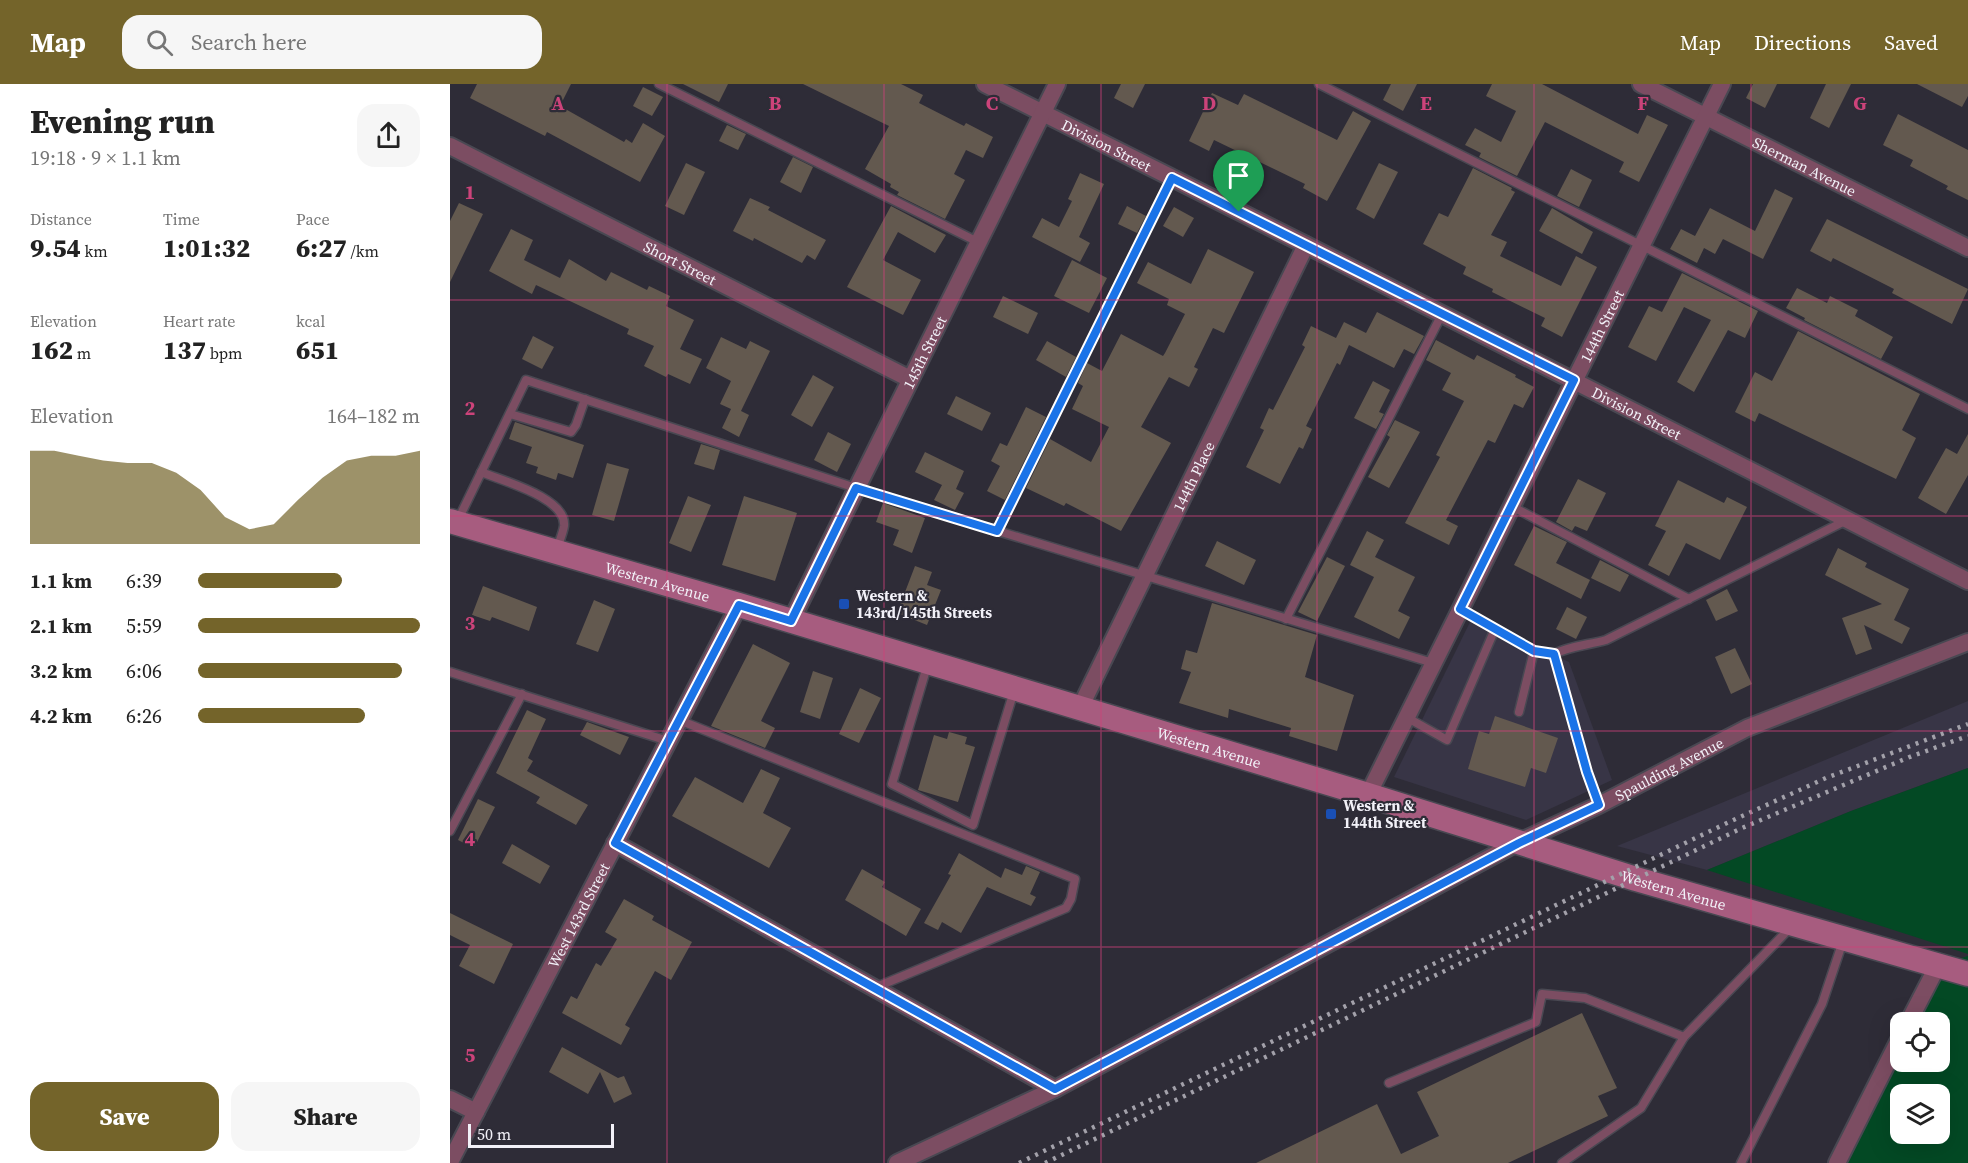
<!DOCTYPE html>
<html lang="en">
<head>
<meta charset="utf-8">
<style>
	body { margin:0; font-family:"Source Serif 4",serif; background:#f6f6f6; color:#222; height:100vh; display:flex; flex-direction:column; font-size:22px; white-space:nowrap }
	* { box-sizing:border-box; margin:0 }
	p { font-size:20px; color:#767676 }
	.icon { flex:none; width:33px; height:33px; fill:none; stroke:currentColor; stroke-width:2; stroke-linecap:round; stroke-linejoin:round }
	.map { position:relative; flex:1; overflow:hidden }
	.drawer { display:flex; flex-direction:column; background:#fff; width:450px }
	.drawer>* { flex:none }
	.buttons { position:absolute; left:1440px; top:928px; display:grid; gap:12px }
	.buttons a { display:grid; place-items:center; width:60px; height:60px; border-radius:12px; background:#fff; box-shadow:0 6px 24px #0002; font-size:30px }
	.scale { position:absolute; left:18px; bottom:15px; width:146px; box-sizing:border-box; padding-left:6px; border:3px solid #f2f1f8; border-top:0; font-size:16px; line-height:21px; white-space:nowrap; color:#f2f1f8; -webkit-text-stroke:4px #2e2c37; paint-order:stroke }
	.pin { position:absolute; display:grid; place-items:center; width:51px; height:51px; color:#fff; margin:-62px -26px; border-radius:50% 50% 50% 0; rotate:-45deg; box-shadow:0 0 6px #0007 }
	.pin .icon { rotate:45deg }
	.round { display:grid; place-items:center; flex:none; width:63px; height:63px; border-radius:18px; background:#f6f6f6 }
	.summary { display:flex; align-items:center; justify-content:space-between; height:102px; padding:0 30px }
	h1 { font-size:33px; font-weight:800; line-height:45px }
	.figures { display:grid; grid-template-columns:repeat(3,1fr); gap:9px; height:102px; padding:6px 30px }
	.figures div { display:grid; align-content:center }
	.figures b { font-size:26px; font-weight:800 }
	.figures small { font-size:16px; font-weight:400 }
	.figures p { font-size:16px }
	.chart { height:168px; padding:12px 30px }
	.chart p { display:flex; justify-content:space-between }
	.chart svg { width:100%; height:108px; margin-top:6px; fill:#74642a; opacity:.7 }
	.action { display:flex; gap:12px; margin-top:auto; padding:12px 30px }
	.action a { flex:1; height:69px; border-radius:18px; background:#74642a; color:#fff; font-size:24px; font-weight:800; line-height:69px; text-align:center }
	.action a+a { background:#f6f6f6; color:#222 }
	ul { padding:0 30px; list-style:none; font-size:20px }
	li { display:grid; grid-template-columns:96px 72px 1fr; align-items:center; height:45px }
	li i { height:15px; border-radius:8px; background:#74642a }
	header { display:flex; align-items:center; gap:36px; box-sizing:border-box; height:84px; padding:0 30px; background:#74642a; color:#fff }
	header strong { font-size:28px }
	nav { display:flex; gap:33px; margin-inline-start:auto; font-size:21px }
	.search { width:420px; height:54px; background:#f6f6f6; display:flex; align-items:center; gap:15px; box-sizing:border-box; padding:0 21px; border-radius:18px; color:#767676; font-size:22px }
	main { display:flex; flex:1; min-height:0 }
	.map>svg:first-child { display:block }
	.built { fill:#383546 }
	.green { fill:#034924; fill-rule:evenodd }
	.building { fill:#63594f }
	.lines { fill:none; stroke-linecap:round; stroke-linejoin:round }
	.lane-casing { stroke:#494852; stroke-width:11 }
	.street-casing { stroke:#494852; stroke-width:20 }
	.secondary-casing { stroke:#494852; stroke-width:27 }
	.lane { stroke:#7c4d62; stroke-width:8 }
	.street { stroke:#7c4d62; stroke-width:16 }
	.secondary { stroke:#a75c7f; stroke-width:24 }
	.rail { stroke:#a3a1aa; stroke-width:4.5; stroke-dasharray:3 6; stroke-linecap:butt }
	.route-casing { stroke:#fff; stroke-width:12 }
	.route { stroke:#1a73e8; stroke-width:8 }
	.grid { fill:none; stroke:#cc437a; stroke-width:1.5; stroke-opacity:0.55 }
	.transit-dot { fill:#1a4fb4; stroke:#2e2c37; stroke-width:2 }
	.labels { text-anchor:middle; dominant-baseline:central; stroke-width:4.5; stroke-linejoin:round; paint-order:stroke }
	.street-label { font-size:15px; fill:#f2f1f8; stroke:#2e2c37 }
	.poi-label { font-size:15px; font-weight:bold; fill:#f2f1f8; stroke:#2e2c37; text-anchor:start }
	.grid-label { font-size:20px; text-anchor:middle; font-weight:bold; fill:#cc437a; stroke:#2e2c37; stroke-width:4.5; stroke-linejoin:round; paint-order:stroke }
</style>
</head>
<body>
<header>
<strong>Map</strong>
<div class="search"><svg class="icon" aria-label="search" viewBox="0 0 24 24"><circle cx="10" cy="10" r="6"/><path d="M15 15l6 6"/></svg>Search here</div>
<nav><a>Map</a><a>Directions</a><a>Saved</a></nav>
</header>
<main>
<section class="drawer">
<div class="summary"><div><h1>Evening run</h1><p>19:18 · 9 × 1.1 km</p></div><a class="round"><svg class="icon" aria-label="share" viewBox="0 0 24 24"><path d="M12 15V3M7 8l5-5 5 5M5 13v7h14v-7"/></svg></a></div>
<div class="figures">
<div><p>Distance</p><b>9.54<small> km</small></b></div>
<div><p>Time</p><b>1:01:32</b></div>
<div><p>Pace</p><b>6:27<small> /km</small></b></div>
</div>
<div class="figures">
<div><p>Elevation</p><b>162<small> m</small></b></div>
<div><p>Heart rate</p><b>137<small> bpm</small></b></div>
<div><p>kcal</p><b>651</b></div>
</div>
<div class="chart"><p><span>Elevation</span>164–182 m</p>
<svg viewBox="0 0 160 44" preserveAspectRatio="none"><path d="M0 44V6L10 6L20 8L30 10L40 11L50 11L60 15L70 22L80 33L90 38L100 36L110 26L120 17L130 10L140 8L150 8L160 6V44z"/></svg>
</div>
<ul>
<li><b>1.1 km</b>6:39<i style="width:65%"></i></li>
<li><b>2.1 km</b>5:59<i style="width:100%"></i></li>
<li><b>3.2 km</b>6:06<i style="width:92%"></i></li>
<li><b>4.2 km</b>6:26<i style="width:75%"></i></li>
</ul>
<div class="action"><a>Save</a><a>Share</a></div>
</section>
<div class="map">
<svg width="1518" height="1079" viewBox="0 0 1518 1079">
	<rect width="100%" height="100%" fill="#2e2c37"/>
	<g class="built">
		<polygon points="1022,534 1119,578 1162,696 1076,736 944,693"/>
		<polygon points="1518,617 1518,684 1401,727 1257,786 1167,762"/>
	</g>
	<g class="green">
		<polygon points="1518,684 1518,870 1257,786 1401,727"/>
		<path d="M1518,872V1079H1387L1450,954V978H1490V939H1458L1488,881ZM1450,1011H1490V1050H1450Z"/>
	</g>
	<g class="building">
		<polygon points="27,0 121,0 110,22 174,58 176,55 182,59 193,39 215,52 190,98 97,48 95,52 20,14"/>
		<polygon points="233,0 278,0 269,18"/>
		<polygon points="353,0 451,0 473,11 469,19 514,42 516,39 543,53 533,74 516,66 504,90 515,96 495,135 447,111 449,108 440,103 441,100 415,85 439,42"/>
		<polygon points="671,0 695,0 683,24 664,14"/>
		<polygon points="941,0 967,0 953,27 933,16"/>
		<polygon points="1042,0 1092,0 1188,50 1197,31 1218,41 1189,98 1169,88 1174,78 1095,38 1067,92 1029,73 1031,69 1015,61 1025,44 1051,58 1066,27 1036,12"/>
		<polygon points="1303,0 1327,0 1315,24 1296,14"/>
		<polygon points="1376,0 1401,0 1379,44 1360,34"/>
		<polygon points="1467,0 1518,0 1518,12 1512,23"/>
		<polygon points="193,3 213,13 202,32 183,22"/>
		<polygon points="762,9 788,21 794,10 887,56 903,27 921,37 877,117 853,104 855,100 764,56 759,67 739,57"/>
		<polygon points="1448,30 1518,66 1518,116 1496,105 1498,102 1460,82 1463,76 1433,61"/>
		<polygon points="277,41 296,50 288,66 269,57"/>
		<polygon points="343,73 363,83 351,109 330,98"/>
		<polygon points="236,79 255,88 234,131 215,122"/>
		<polygon points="929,79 948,88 924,135 906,125"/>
		<polygon points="1023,84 1062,104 1061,106 1065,108 1041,151 1057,158 1050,172 1111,202 1126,172 1147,183 1112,253 1091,242 1095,234 1042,208 1043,205 1013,190 1016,183 973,160 989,129 998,133"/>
		<polygon points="1121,85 1142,96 1129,123 1107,112"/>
		<polygon points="630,89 654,100 629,153 640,159 630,178 582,153 592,134 609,143 622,117 618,115"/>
		<polygon points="1325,105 1343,114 1313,175 1273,155 1265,170 1254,164 1247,179 1220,165 1231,145 1245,152 1260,124 1305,147"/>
		<polygon points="300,114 320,123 318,126 376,156 365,176 357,171 352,179 304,154 303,157 283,147"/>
		<polygon points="9,119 33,130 0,198 0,137"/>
		<polygon points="441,122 496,151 485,169 448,148 433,176 471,196 453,231 397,203"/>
		<polygon points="677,122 696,132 687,149 668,140"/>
		<polygon points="724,123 744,134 733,153 713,142"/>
		<polygon points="1102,124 1143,148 1132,170 1089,147"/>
		<polygon points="1377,135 1518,205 1502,240 1442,209 1444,205 1383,174 1381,178 1360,167"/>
		<polygon points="61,145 83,156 74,176 110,194 119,175 156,197 161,188 197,206 199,202 220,212 216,222 244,236 230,265 252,275 240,300 218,290 216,293 194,282 204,262 177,250 179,245 86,201 82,210 39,187"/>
		<polygon points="758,165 804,188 774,249 763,244 744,283 748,285 739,303 719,293 691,343 721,359 671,447 616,419 614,422 576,404 600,355 641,378 659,343 622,325 633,302 628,299 637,279 652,287 671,250 713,272 715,269 735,230 717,221 719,215 687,199 698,178 741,200"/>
		<polygon points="622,176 657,194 639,229 604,212"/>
		<polygon points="1232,189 1308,227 1295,254 1278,246 1244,308 1227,298 1261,236 1234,223 1206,277 1178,263 1199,222 1212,228"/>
		<polygon points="1347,204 1377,219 1380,212 1408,226 1405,232 1443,253 1431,275 1354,236 1355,234 1336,224"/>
		<polygon points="553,212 588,229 578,250 543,233"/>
		<polygon points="927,228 974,252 964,270 954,265 944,284 899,261 890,281 887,279 856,342 862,345 853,365 849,363 830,400 796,383 814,346 810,344 819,324 823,326 855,263 852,261 861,242 886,254 894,238 916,249"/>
		<polygon points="1348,247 1470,310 1452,346 1466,354 1446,395 1309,329 1305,338 1285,328 1305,288 1322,297"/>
		<polygon points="83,252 104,263 92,285 72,275"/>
		<polygon points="271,253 296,265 300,257 320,267 291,327 299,331 289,353 272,344 281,325 270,320 281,297 256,284"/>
		<polygon points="986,256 1024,276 1027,271 1066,291 1065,293 1084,303 1073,324 1064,320 1045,359 1038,356 996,436 1008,442 999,461 955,439 990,373 986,371 1014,317 992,306 1001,289 976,276"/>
		<polygon points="597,257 626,273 616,293 586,276"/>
		<polygon points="363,291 384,303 362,343 341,331"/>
		<polygon points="923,297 940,306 929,328 934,330 926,345 904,334"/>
		<polygon points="506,312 541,329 532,347 497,330"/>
		<polygon points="576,323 596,333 555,416 537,407 550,382 541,377 550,359 557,362"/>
		<polygon points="945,336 970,348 939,404 918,393 940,353 937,351"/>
		<polygon points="65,338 134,361 123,394 108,389 106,396 86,389 88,383 76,379 82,363 59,355"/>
		<polygon points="378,348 401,360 387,388 364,376"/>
		<polygon points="1518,350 1518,391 1496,430 1468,414 1496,364 1507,370"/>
		<polygon points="251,360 270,366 264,386 244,380"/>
		<polygon points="475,368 514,387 506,405 514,409 505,426 484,416 492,401 465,388"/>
		<polygon points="157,379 179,385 164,437 142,431"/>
		<polygon points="1128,395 1156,409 1137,447 1125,442 1122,447 1106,438"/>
		<polygon points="1228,396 1274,419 1277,413 1297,423 1270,476 1236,459 1219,492 1198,481 1216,447 1205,442"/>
		<polygon points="238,412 261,421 241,468 219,459"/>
		<polygon points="294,412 347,429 325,497 272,481"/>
		<polygon points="433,419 475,434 462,469 443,461 449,446 426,438"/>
		<polygon points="1084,442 1117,458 1106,479 1140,496 1131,515 1064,481"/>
		<polygon points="917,447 934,456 925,473 965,493 948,527 960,533 949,555 904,533 924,493 900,481"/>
		<polygon points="767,457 806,476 794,501 755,482"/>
		<polygon points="1388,464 1417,479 1415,483 1459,505 1444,536 1460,544 1452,560 1414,541 1422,565 1406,571 1392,534 1432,520 1375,491"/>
		<polygon points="877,473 895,482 867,537 848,528"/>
		<polygon points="1150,476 1179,491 1170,508 1141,494"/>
		<polygon points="465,482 482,488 477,501 491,506 477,541 447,529"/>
		<polygon points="33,502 87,523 79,547 42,533 40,537 22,531"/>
		<polygon points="1277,505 1288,527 1266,537 1256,516"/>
		<polygon points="144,516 165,525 148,568 126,560"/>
		<polygon points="762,519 867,551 855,593 904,611 887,667 839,652 841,644 779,625 778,634 729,619 741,588 731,585 736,566 747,569"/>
		<polygon points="1117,523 1137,533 1126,555 1106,545"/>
		<polygon points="303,560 340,579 311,637 325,644 315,664 261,642"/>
		<polygon points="1285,564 1302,600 1281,610 1265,573"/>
		<polygon points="363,587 383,594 370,635 350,628"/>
		<polygon points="410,604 431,614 409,659 389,650"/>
		<polygon points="77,626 96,635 78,674 83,677 77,687 138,721 126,741 86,719 90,713 46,689"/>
		<polygon points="1045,632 1108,654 1096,689 1081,684 1075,703 1018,685 1029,647 1039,650"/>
		<polygon points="137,638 179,653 170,671 130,651"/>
		<polygon points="499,648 517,653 515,660 525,663 508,718 468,706 484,651 497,655"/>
		<polygon points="311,685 330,694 313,729 341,744 319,784 222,732 245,693 293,719"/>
		<polygon points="28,715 45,723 24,764 8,756"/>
		<polygon points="62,760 100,782 90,800 52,779"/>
		<polygon points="509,769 551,794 555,784 572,791 576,782 590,788 580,810 586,813 581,822 537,803 511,849 492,838 488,846 474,839 501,791 498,790"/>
		<polygon points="412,785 435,798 432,803 471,825 456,852 395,816"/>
		<polygon points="174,815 204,832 202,836 242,858 221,896 205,887 175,941 180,944 171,961 112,929 121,912 127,915 146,879 151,882 167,855 155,848"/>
		<polygon points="0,829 63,860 44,900 9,882 20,861 0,851"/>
		<polygon points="1132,929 1167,1004 1148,1012 1158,1032 1058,1079 806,1079 927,1020 951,1070 989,1052 967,1008"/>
		<polygon points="112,963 168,994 174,992 182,1010 164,1019 150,988 138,1010 99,988"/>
	</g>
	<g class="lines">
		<g class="lane-casing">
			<g id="lane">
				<polyline points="209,0 528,158"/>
				<polyline points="869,0 1518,325"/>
				<polyline points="60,330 121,348 126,341 135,315"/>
				<path d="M31,388C53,397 117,414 114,442C113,449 109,458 107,465"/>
				<polyline points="1061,422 1239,515"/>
				<polyline points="8,436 76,296 406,404 983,579"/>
				<polyline points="547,447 722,94"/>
				<polyline points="1010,525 1084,567 1104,570 1137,688 1149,721"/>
				<polyline points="836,535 992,230"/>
				<path d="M1104,570C1120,562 1138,561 1156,556L1397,436"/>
				<polyline points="478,579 442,700 523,741 564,607"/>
				<polyline points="0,588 218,657"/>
				<polyline points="1069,628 1084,567"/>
				<polyline points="956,633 997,656 1045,545"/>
				<polyline points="229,636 625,795 621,815 616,824 424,904"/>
				<polyline points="0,747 72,610"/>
				<polyline points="939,999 1086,938 1092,910 1135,914 1234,953"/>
				<polyline points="1112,1079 1191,1024 1234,953 1342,842"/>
				<polyline points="1291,1079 1372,920 1393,857"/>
			</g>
		</g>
		<g class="street-casing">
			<g id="street">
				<path id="s1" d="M535,0L856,161L1518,497"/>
				<path id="s2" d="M1191,0L1518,164"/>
				<path id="s3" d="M0,62L460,295"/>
				<path id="s4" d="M341,537L607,0"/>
				<path id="s5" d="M630,624L856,161"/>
				<path id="s6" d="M918,711L1272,0"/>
				<polyline points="165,759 605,1005"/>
				<polyline points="1458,939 1488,881"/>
				<polyline points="0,1015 26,1028"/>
				<path id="s7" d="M0,1078L289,521"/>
				<path id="s8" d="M447,1079L605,1005L1069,758L1149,721L1297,644L1518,558"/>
				<polyline points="1387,1079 1450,954"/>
			</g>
		</g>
		<g class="secondary-casing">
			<g id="secondary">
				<path id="s9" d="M0,437L289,521L918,711L1186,795L1518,890"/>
			</g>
		</g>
		<use href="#lane" class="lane"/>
		<use href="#street" class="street"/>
		<use href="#secondary" class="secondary"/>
		<g class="rail">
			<polyline points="569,1079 1279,738 1376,694 1518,640"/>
			<polyline points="595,1079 1292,744 1462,672 1518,652"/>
		</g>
	</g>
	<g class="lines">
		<g class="route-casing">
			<polygon id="route" points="722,94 1124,296 1010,525 1084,567 1104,570 1137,688 1149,721 1069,759 605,1005 165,759 289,521 341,537 406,404 547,447"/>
		</g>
		<use href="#route" class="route"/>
	</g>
	<path class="grid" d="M217,0V1079M434,0V1079M651,0V1079M867,0V1079M1084,0V1079M1301,0V1079M0,216H1518M0,432H1518M0,647H1518M0,863H1518"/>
	<g class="transit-dot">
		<rect x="388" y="514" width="12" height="12" rx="3"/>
		<rect x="875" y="724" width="12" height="12" rx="3"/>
	</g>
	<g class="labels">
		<g class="street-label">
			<text stroke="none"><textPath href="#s1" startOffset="136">Division Street</textPath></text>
			<text stroke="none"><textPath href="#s2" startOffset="183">Sherman Avenue</textPath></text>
			<text stroke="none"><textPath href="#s3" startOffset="258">Short Street</textPath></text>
			<text stroke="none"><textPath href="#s6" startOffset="524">144th Street</textPath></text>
			<text stroke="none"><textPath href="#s4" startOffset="300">145th Street</textPath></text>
			<text stroke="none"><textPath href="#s1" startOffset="730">Division Street</textPath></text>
			<text stroke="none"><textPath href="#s5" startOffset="258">144th Place</textPath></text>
			<text stroke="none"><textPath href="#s9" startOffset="216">Western Avenue</textPath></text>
			<text stroke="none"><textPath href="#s9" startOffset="792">Western Avenue</textPath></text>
			<text stroke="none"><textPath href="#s8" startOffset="867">Spaulding Avenue</textPath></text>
			<text stroke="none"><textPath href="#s9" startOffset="1278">Western Avenue</textPath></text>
			<text stroke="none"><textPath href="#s7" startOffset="278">West 143rd Street</textPath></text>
		</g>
		<g class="poi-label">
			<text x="406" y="511">Western &amp;<tspan x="406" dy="17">143rd/145th Streets</tspan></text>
			<text x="893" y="721">Western &amp;<tspan x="893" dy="17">144th Street</tspan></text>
		</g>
	</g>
	<g class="grid-label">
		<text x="108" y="26">A</text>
		<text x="325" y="26">B</text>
		<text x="542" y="26">C</text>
		<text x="759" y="26">D</text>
		<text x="976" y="26">E</text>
		<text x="1193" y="26">F</text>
		<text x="1410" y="26">G</text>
		<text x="20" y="115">1</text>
		<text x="20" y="331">2</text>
		<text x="20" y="546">3</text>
		<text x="20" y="762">4</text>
		<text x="20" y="978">5</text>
	</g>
</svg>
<div class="buttons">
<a><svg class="icon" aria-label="locate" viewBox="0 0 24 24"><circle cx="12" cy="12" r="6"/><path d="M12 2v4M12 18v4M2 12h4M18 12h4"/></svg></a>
<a><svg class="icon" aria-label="layers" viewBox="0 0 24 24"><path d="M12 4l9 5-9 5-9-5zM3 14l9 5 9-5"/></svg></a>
</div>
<div class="scale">50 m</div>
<div class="pin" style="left:789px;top:128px;background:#1e9e55"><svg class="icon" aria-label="arrive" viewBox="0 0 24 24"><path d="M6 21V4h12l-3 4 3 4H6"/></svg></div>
</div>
</main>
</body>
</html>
